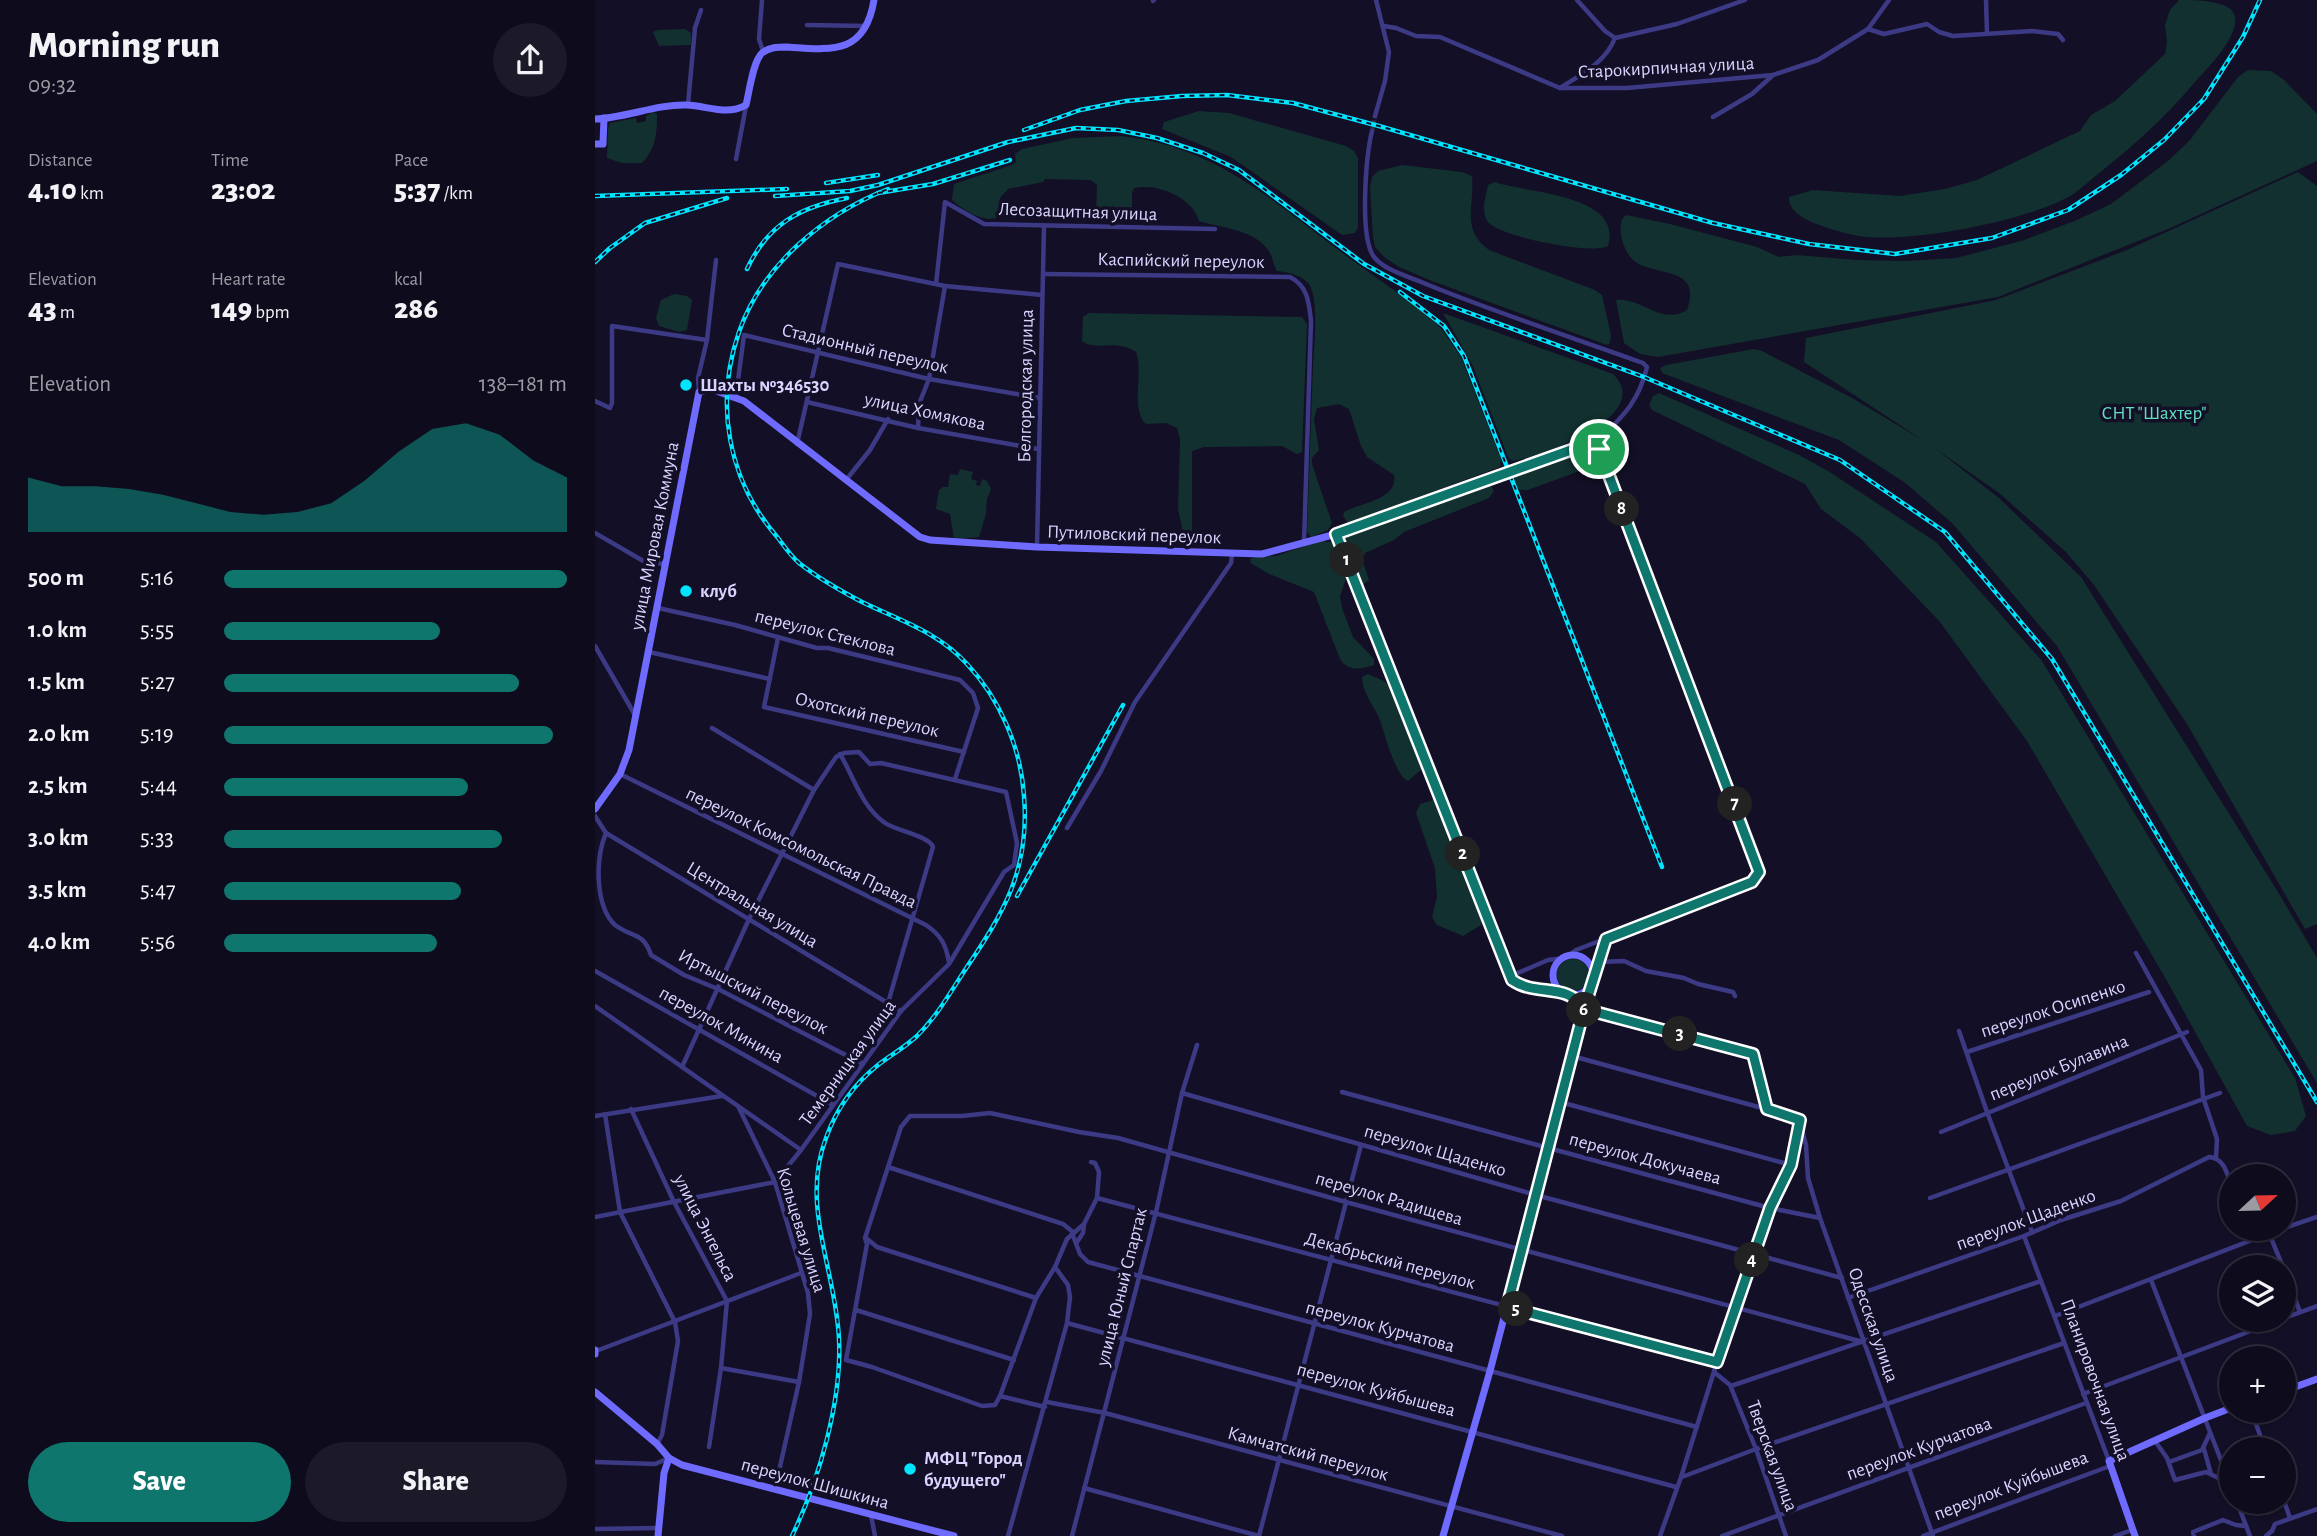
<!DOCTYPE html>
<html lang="en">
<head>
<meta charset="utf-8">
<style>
	body { margin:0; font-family:"Alegreya Sans",sans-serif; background:#1c1929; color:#f1f3f6; height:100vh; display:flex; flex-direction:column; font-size:26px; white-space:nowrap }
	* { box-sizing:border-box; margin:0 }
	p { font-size:23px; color:#9b9ba3 }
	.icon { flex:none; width:38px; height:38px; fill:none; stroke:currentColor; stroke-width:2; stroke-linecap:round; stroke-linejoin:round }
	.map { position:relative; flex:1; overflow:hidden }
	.panel { display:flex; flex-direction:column; background:#0e0b1c; width:595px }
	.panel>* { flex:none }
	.needle { width:46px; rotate:68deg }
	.buttons { position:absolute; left:1624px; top:1164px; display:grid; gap:14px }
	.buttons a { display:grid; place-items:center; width:77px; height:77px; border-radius:50%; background:#0e0b1c; box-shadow:0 2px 5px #0004,0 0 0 2px #2e2b3b; font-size:35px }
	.pin { position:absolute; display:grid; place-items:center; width:60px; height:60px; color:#fff; margin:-30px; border:4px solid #fff; border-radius:50%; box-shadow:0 2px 7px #0007 }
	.km { position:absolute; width:35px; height:35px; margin:-18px; border-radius:50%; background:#222; color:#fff; font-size:19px; line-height:35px; text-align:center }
	.round { display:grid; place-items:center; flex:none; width:74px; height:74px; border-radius:37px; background:#1c1929 }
	.headline { display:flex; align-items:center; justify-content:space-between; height:119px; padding:0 28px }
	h1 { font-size:38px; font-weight:800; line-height:52px }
	.stats { display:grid; grid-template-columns:repeat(3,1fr); gap:10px; height:119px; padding:7px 28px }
	.stats div { display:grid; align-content:center }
	.stats b { font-size:30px; font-weight:800 }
	.stats small { font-size:19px; font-weight:400 }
	.stats p { font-size:19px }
	.chart { height:196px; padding:14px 28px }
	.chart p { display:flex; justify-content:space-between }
	.chart svg { width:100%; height:126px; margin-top:7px; fill:#0f766e; opacity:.7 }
	.cta { display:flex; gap:14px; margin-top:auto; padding:14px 28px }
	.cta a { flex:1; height:80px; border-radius:42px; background:#0f766e; color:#fff; font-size:28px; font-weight:800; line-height:80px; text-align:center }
	.cta a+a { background:#1c1929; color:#f1f3f6 }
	ul { padding:0 28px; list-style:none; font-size:23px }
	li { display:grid; grid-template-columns:112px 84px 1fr; align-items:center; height:52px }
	li i { height:18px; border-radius:9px; background:#0f766e }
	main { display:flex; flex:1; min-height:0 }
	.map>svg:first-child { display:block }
	.green { fill:#12302f }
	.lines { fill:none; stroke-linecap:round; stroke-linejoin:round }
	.street-tunnel { stroke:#312d47; stroke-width:4.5; stroke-dasharray:4.5 2; stroke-linecap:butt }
	.street { stroke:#3d3a85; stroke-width:4.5 }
	.secondary { stroke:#6f6bff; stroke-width:7 }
	.rail-casing { stroke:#00e5ff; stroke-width:4.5 }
	.rail { stroke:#130f26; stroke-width:2; stroke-dasharray:5; stroke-linecap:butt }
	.route-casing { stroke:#fff; stroke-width:14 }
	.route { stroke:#0f766e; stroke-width:9 }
	.poi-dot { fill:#00e5ff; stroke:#130f26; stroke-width:2.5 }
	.labels { text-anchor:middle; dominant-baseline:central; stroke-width:7; stroke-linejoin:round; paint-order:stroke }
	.street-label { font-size:19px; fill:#d9d4ff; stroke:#130f26 }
	.poi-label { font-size:19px; font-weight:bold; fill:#d9d4ff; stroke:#130f26; text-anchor:start }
	.park-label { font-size:19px; fill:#5fe0c0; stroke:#130f26 }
</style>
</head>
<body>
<main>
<section class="panel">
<div class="headline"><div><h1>Morning run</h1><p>09:32</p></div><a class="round"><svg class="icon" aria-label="share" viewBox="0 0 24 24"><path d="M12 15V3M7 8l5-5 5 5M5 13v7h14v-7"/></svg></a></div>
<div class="stats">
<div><p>Distance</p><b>4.10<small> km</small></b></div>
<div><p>Time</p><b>23:02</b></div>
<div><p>Pace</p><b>5:37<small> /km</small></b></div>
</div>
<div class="stats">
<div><p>Elevation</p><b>43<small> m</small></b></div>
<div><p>Heart rate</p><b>149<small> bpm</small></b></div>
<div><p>kcal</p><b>286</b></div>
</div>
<div class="chart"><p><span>Elevation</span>138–181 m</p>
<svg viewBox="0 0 160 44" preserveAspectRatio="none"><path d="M0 44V25L10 28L20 28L30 29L40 31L50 34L60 37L70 38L80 37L90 34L100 26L110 16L120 8L130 6L140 10L150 19L160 25V44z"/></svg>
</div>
<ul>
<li><b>500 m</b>5:16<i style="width:100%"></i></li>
<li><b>1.0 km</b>5:55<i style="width:63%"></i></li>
<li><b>1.5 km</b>5:27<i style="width:86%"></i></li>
<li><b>2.0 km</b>5:19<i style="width:96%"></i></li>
<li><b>2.5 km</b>5:44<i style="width:71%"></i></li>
<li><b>3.0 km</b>5:33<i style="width:81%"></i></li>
<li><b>3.5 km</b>5:47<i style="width:69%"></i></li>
<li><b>4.0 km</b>5:56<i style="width:62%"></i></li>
</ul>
<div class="cta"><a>Save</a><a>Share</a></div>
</section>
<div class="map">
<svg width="1722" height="1536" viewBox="0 0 1722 1536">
	<rect width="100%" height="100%" fill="#130f26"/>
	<g class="green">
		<path d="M1584,0C1600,0 1636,0 1640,16C1644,37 1613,68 1600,82C1572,115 1542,143 1508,170C1497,178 1487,189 1475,196C1432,221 1313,244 1263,236C1253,234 1242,231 1233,228C1218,223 1193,215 1194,197L1218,190L1305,196L1350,189L1382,180L1485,131L1496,115L1520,101L1570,54L1572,42L1570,25L1575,10Z"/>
		<polygon points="90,29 96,33 96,45 64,46 58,32 63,30"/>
		<path d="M1653,70L1676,71L1689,80L1722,114V161L1573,229L1403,297L1063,357L1045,354L1029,343L1021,300C1045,296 1066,326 1092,310C1107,267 1064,276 1042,263C1033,257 1030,249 1027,240C1025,232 1025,227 1027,219L1031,215L1075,224L1162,247L1184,257L1201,255L1262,260L1310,261L1361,258L1426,241L1482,220L1516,204L1573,161L1595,140L1643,77Z"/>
		<polygon points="604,111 634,113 751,146 759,151 763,158 763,227 760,233 747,235 636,157 567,129 569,122"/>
		<path d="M58,112L62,114C62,134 61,148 47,163H27L12,158L13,128L15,123L41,118L42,123L51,121V116Z"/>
		<path d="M526,136C613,145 672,195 738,246C765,266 793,286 821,306L846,328L866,357L906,459L905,467L753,523L748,516L749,512C766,502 803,500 799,475L772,457L766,446L754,409L744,404L722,408L719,419L724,450L717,458V464L737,523L733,530L716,537L712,532C714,476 716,421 718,366C719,346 724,303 715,286C710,276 693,272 682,271C678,265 678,257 674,251C659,229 626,228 604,221C598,197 562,183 539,188L537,193V219L534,222L503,219L501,215L502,185L496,180L450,179L448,182L413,189L405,198V216C391,225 368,210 357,200L359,184L417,165L421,162L420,154L427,149L478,138Z"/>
		<path d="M807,165L867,172L877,176C880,207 865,228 894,250L1000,290L1007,295L1016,336L1015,343L1012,345L837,281L804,267L789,257L780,247L778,237L775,188L777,177L783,171Z"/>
		<polygon points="1703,172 1722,186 1722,924 1710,929 1592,724 1499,585 1471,552 1404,493 1341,449 1404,498 1486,577 1683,892 1722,958 1722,1083 1462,646 1357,523 1309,482 1244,440 1067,373 1065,368 1071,365 1159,349 1167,351 1259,399 1329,441 1209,362 1211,338 1401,300 1532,250"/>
		<path d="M900,182C930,193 1029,194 1013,246C998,255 905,237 893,222C885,211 891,196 893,185Z"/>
		<polygon points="79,294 92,296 97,300 92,330 84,332 64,326 61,318 66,300"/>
		<path d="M494,313L707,317L712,324L707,452L702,454L687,446L609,447L597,451V539L594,542L590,541L583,509L585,439L582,428L571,423L551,424C535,410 549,372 541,352C520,338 502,352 487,341L488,317Z"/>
		<path d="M848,313L1018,374C1061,416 946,457 917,461L913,457L877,364Z"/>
		<polygon points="1064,393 1204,455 1233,471 1341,542 1447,661 1700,1078 1711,1116 1700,1131 1676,1135 1652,1126 1572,981 1432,741 1345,622 1265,538 1226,509 1210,484 1057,410 1054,405 1058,396"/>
		<polygon points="992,448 999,453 998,466 933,490 924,490 919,479 923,473"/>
		<polygon points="365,469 378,472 376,479 382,481 381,485 385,486 387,479 392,481 396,489 392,499 391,514 384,537 359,539 355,514 341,509 344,490 348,487 353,487 355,474 363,475"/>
		<polygon points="888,484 895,484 899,491 894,498 809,532 799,540 770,553 767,559 774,580 769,584 764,582 749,546 749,535"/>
		<path d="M725,541L736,542L741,547L750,569L751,578L745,597L747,608L758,637L779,659V665C765,669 753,672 745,659L719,592L672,573L656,563L655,559L660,557L681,556Z"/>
		<path d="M773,674L789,681L798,689L830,766L813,781C799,774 790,733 784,718C778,704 767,692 767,677Z"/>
		<polygon points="838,800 844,804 886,916 886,925 868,936 842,925 837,917 842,897 840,868 821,813 825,804"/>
		<circle cx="978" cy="975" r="16"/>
	</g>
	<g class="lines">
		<polyline class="street-tunnel" points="777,131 780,116"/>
		<g class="street">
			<polyline points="167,0 164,39 168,51"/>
			<polyline points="982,0 1010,31 1020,38"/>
			<polyline points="1391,0 1392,34"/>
			<polyline points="558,1 559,0"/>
			<polyline points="212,25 272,26"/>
			<polyline points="789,26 801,28 821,36 845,37 965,88 1032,88 1178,75 1223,60 1273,29 1294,0"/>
			<polyline points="1273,29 1289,34 1332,24 1344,32 1358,36 1437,31 1463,34 1468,40"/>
			<polyline points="1020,38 1082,24 1150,0"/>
			<path d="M965,88C987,74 1010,63 1020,38"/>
			<polyline points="93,104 100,28 106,10"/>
			<polyline points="780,116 790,81 794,52 781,0"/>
			<polyline points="1118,117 1157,94 1177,76"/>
			<polyline points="141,159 151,106"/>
			<path d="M449,274L695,277C713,286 714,303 716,321L709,543"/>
			<polyline points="341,284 350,202 389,224 620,229"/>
			<polyline points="104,391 103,378 112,340 121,260"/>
			<polyline points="141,396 149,335 334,379 445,398"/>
			<polyline points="0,401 15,408 17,403 17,326 112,340"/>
			<polyline points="212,402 323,428 443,449"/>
			<polyline points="323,428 324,404 334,379 350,286"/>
			<polyline points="202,444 243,264 350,286 447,295"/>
			<polyline points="251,480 275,450 293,419"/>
			<polyline points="0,533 50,562 70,564"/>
			<path d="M741,534L1004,440C1029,415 1044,401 1052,367L1048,363C976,337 902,313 831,284C816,277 790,271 779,257C764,237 771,156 777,131"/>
			<polyline points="442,547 449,227"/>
			<polyline points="63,608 140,625 222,648 233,648 365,680 378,693 383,708 360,779"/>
			<polyline points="183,638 169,707 369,752"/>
			<polyline points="0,646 40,715"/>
			<polyline points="54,652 175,679"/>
			<polyline points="117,728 219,790"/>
			<path d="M245,754C259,777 266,806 290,823C302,831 334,836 338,847L293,1003"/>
			<path d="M25,774L331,925C346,935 351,945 354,962"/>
			<polyline points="0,816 11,833 306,1011"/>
			<polyline points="472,828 506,771 540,702 636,563 637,554"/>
			<path d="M11,833C0,859 0,906 20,925C37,938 48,931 56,955L89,975L123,989L268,1064"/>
			<polyline points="1541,953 1606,1070 1608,1097 1622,1139 1621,1157"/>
			<polyline points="973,956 981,950 1157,882 1164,871 1164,867 1008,459 1004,440"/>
			<polyline points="1004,962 1029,961 1051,971 1089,978 1103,984 1138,992 1140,996"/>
			<polyline points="0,971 238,1105"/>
			<path d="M967,991C950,990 926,993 916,976L953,960L969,958"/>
			<polyline points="0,1006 206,1150"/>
			<polyline points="990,1009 1158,1054 1172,1109"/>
			<polyline points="1364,1031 1392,1112 1437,1232"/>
			<polyline points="1372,1052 1554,992"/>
			<polyline points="977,1056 1200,1117 1205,1120 1196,1165 1175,1208 1122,1362 1086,1477 1065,1536"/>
			<polyline points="747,1092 1175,1208 1225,1218"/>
			<polyline points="587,1093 941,1195 1247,1278"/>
			<polyline points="965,1102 1196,1165"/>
			<polyline points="144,1108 180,1182 213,1293 215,1314 204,1382 180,1489"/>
			<polyline points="36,1109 79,1202 132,1301 126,1368 114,1447"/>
			<polyline points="10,1114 25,1212 80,1322 83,1341 67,1435 62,1444"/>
			<polyline points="0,1116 127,1096"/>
			<polyline points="1205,1122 1211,1145 1213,1178 1225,1218 1338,1536"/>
			<polyline points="1346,1132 1592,1032"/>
			<polyline points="496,1162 500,1163 504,1172 502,1198 489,1224 472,1239 460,1267 441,1298 405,1396 400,1405 387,1406 277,1367 251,1360 272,1244 270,1238 306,1127 315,1116 367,1116 395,1113 484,1132 523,1138 751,1202 1268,1342"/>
			<polyline points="293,1167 468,1224 478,1232"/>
			<polyline points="502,1198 1122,1362"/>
			<polyline points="1335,1198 1625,1093"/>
			<polyline points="0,1217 180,1182 206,1150 306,1011 354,964 409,872 419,865 422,843 411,792 286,763 275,764 264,752 249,753 241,757 219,790 154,919 87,1067"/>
			<polyline points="1652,1228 1657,1240"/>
			<polyline points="1689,1228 1722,1217"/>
			<polyline points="477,1233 485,1254 493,1262 1102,1427"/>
			<polyline points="1674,1233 1688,1267"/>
			<polyline points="1429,1236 1514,1461"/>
			<polyline points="271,1238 282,1247 441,1298"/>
			<polyline points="482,1242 488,1233 489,1225"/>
			<polyline points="1689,1270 1705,1312"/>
			<polyline points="1556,1280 1636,1486"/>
			<path d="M1253,1298L1429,1236L1466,1220L1526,1201L1614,1157C1629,1158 1632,1173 1636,1185"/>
			<polyline points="261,1310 419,1360"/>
			<polyline points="1460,1316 1688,1228"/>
			<polyline points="1689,1318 1722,1306"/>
			<polyline points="472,1323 1081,1487"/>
			<polyline points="1,1351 206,1273"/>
			<polyline points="126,1368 204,1382"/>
			<polyline points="1119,1372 1135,1385 1161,1449 1191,1536"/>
			<polyline points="1136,1386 1446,1281"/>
			<polyline points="1488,1394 1685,1320"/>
			<polyline points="405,1396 450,1407"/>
			<polyline points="452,1402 510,1413 967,1536"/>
			<polyline points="1656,1410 1670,1449"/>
			<polyline points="1560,1441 1572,1458 1580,1480 1611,1472 1634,1483"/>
			<polyline points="1609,1449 1616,1474"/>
			<polyline points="0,1462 60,1464 74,1458"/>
			<polyline points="1574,1462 1607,1450 1615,1433"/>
			<polyline points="1087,1477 1161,1449 1469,1343"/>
			<polyline points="489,1488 664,1536"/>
			<polyline points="1689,1501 1695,1518"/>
			<polyline points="1642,1502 1655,1536"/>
			<polyline points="276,1515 280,1536"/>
			<polyline points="0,1529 64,1528"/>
			<polyline points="413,1536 472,1323 475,1297 473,1285 460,1267"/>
			<polyline points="477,1536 561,1212 587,1093 602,1045"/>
			<polyline points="664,1536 766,1145"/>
			<polyline points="1127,1536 1491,1403"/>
			<polyline points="1328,1536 1515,1466"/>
			<polyline points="1520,1536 1537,1530"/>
			<polyline points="1599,1536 1598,1532 1628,1520 1641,1525 1651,1526"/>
			<polyline points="1671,1536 1677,1531 1680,1524 1722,1509"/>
		</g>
		<g class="secondary">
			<path d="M0,119C31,118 61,104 92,105C113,106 132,116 151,105C154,93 158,61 167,53C174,47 183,47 192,47C237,50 270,55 279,0"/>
			<polyline points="0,144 8,144 9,118"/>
			<polyline points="0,809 25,774 34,750 104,392 116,389 149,401 325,537 335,540 442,547 667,554 741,534 916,976"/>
			<circle cx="978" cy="975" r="20"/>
			<polyline points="0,1350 0,1354"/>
			<polyline points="1689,1391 1722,1379"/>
			<polyline points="0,1392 62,1444 74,1458 87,1465 359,1536"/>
			<polyline points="63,1536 69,1473 74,1458"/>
			<polyline points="848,1536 895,1371 998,979 1011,938"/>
			<polyline points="1540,1536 1514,1461 1610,1418 1636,1408"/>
		</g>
		<g class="rail-casing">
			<g id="rail">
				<polyline points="429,130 485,110 531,101 587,96 632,95 698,103 784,126 1118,223 1214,244 1300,254 1397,238 1473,210 1526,175 1569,140 1609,99 1648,37 1665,0"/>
				<polyline points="231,183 283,175"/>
				<polyline points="283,193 338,184 415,160"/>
				<polyline points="0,196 192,189"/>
				<polyline points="180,196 255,191 283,185 413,142 481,128 523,130 562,138 608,153 644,170 769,264 828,296 1049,377 1245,460 1350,532 1457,659 1722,1102"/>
				<polyline points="0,262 15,248 50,223 132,198"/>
				<path d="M152,269C173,224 205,207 252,198"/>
				<polyline points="805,292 849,326 869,356 1067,867"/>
				<polyline points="422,896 528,705"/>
				<path d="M197,1536C224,1480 247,1401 244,1339C241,1270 205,1206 231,1138C241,1110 259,1084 283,1065C296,1055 310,1047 322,1036C342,1016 355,993 370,970C409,912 435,870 429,796C426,748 405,699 372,664C343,632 304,620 267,602C246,591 223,578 204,563C196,556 189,546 183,538C133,481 119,404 144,332C167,265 229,214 293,189"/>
			</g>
		</g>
		<use href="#rail" class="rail"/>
	</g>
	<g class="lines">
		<g class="route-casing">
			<path id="route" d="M1004,449V440L741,534L917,980C941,997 973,982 989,1009L1158,1054L1172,1109L1205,1120L1196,1165L1175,1208L1122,1362L912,1307L989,1009L1011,939L1157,882L1164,872L1004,449"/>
		</g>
		<use href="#route" class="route"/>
	</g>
	<g class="poi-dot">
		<circle cx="91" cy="385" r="7"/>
		<circle cx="91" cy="591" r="7"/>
		<circle cx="315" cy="1469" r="7"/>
	</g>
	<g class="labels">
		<g class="street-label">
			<text transform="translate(1071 68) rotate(-3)">Старокирпичная улица</text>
			<text transform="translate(483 212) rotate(2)">Лесозащитная улица</text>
			<text transform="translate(586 261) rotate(1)">Каспийский переулок</text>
			<text transform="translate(270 349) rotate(13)">Стадионный переулок</text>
			<text transform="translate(431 386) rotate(-89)">Белгородская улица</text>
			<text transform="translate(330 412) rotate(12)">улица Хомякова</text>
			<text transform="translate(539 535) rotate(2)">Путиловский переулок</text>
			<text transform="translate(60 536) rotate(-79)">улица Мировая Коммуна</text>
			<text transform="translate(230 633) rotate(14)">переулок Стеклова</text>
			<text transform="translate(272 715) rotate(13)">Охотский переулок</text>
			<text transform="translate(206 848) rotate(26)">переулок Комсомольская Правда</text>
			<text transform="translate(157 905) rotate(31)">Центральная улица</text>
			<text transform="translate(158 992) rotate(27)">Иртышский переулок</text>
			<text transform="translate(1458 1009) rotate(-18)">переулок Осипенко</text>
			<text transform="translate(126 1025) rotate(29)">переулок Минина</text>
			<text transform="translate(253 1063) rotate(-54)">Темерницкая улица</text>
			<text transform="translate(1464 1068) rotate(-22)">переулок Булавина</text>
			<text transform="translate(840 1151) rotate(16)">переулок Щаденко</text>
			<text transform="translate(1050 1159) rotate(15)">переулок Докучаева</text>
			<text transform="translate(794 1199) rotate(16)">переулок Радищева</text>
			<text transform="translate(1431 1220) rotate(-20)">переулок Щаденко</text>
			<text transform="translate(110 1228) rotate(63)">улица Энгельса</text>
			<text transform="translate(206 1230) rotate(73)">Кольцевая улица</text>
			<text transform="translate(795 1261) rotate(15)">Декабрьский переулок</text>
			<text transform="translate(527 1287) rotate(-76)">улица Юный Спартак</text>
			<text transform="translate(1278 1325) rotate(71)">Одесская улица</text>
			<text transform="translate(785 1327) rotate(15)">переулок Курчатова</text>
			<text transform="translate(1500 1380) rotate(70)">Планировочная улица</text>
			<text transform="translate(781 1390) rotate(15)">переулок Куйбышева</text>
			<text transform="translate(1324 1449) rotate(-20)">переулок Курчатова</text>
			<text transform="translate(713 1454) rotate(15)">Камчатский переулок</text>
			<text transform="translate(1177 1456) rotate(70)">Тверская улица</text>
			<text transform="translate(220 1484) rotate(15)">переулок Шишкина</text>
			<text transform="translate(1416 1486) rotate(-21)">переулок Куйбышева</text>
		</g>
		<g class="poi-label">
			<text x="105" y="385">Шахты №346530</text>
			<text x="105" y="591">клуб</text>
			<text x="329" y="1458">МФЦ "Город<tspan x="329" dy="22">будущего"</tspan></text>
		</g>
		<g class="park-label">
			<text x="1559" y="413">СНТ "Шахтер"</text>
		</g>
	</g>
</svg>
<div class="buttons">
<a><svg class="needle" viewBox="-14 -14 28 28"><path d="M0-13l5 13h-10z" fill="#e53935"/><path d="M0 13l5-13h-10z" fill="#9b9ba3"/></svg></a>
<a><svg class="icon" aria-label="layers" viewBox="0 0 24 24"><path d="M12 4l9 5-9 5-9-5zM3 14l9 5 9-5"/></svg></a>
<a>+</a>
<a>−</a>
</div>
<div class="pin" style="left:1004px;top:449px;background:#1e9e55"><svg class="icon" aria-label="arrive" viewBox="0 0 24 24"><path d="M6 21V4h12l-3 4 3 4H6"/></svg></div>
<b class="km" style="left:752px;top:560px">1</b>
<b class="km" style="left:868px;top:854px">2</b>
<b class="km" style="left:1085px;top:1034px">3</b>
<b class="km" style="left:1157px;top:1260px">4</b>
<b class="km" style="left:921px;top:1309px">5</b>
<b class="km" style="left:989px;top:1010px">6</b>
<b class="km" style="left:1140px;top:804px">7</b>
<b class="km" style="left:1027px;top:509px">8</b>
</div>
</main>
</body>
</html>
